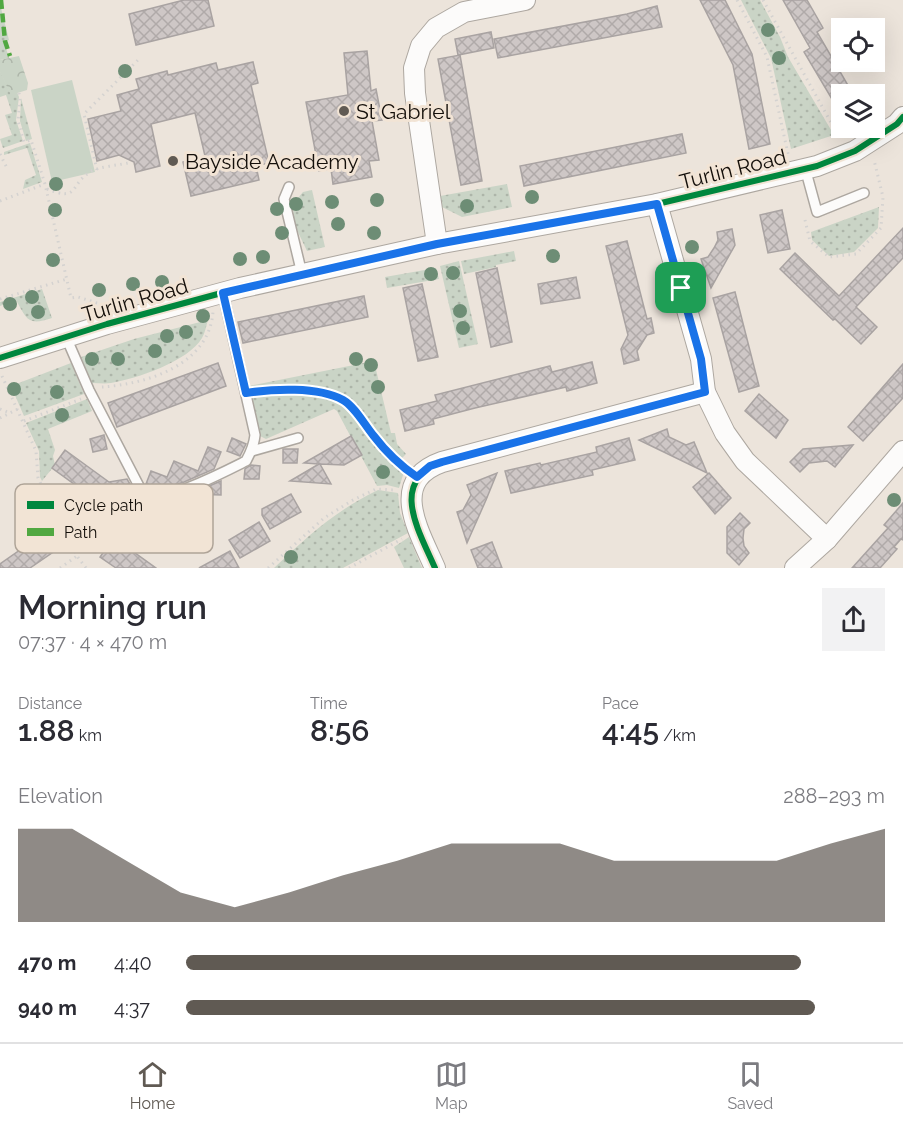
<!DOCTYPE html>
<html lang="en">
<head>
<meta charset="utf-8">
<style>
	body { margin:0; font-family:Raleway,sans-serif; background:#f2f2f3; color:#2b2b33; height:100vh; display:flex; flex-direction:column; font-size:22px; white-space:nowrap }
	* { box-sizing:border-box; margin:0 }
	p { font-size:20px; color:#7c7c81 }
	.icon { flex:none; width:33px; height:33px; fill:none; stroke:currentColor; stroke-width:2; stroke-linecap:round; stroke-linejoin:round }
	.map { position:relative; height:568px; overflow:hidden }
	.sheet { display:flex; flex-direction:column; background:#fff; flex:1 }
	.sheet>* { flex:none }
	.controls { position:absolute; left:831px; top:18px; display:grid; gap:12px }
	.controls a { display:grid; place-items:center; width:54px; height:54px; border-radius:0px; background:#fff; box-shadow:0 6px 24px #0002; font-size:30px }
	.pin { position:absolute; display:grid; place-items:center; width:51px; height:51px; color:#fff; margin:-26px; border-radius:12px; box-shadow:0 3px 9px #0006 }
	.round { display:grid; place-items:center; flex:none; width:63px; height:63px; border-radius:0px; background:#f2f2f3 }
	.overview { display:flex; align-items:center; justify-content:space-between; height:102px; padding:0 18px }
	h1 { font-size:33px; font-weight:600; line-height:45px }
	.figures { display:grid; grid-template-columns:repeat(3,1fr); gap:9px; height:102px; padding:6px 18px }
	.figures div { display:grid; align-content:center }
	.figures b { font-size:30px; font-weight:600 }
	.figures small { font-size:16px; font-weight:400 }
	.figures p { font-size:16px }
	.chart { height:168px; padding:12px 18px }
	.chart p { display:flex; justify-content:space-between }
	.chart svg { width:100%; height:108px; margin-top:6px; fill:#605a53; opacity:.7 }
	ul { padding:0 18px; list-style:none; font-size:20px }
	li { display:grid; grid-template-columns:96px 72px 1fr; align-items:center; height:45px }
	li i { height:15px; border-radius:8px; background:#605a53 }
	.menu { display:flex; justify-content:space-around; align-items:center; height:84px; border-top:2px solid #e1e1e2; background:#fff; font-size:16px; color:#7c7c81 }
	.menu a { display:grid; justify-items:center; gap:3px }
	.menu .selected { color:#605a53 }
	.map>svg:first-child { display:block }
	.grass { fill:url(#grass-dots) }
	.park { fill:url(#park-crowns) }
	.pitch { fill:#cad4c6 }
	.building { fill:url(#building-cross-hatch); stroke:#a9a3a2; stroke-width:1.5 }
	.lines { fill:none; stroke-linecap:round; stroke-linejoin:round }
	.service-casing { stroke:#ada7a0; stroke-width:12 }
	.minor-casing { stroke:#ada7a0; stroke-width:22 }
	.path { stroke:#d4d2d0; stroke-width:3; stroke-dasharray:1.5 4.5; stroke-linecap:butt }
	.service { stroke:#fcfbfa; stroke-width:9 }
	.minor { stroke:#fcfbfa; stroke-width:20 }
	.quiet { stroke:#51a841; stroke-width:4.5; stroke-dasharray:9 4.5; stroke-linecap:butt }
	.cycleway-casing { stroke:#f2e4d5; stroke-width:10 }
	.cycleway { stroke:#00873e; stroke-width:6 }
	.tree { fill:#6d8d75 }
	.route-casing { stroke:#fff; stroke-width:12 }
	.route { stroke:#1a73e8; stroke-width:8 }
	.poi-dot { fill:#605a53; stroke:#f2e4d5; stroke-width:2 }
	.labels { text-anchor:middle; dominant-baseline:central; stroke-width:6; stroke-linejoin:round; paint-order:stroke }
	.poi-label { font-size:21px; fill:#140f0a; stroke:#f2e4d5; text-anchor:start }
	.street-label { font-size:21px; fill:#140f0a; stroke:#f2e4d5 }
	.key { fill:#f2e4d5; stroke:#afa498; stroke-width:1.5 }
	.key-label { font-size:16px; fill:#140f0a }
</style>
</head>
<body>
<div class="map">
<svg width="903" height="568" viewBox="0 0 903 568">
	<defs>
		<pattern id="grass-dots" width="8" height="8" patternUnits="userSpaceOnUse" patternTransform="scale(1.5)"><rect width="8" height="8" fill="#cad4c6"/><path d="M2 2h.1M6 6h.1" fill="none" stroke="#adb5a9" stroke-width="1.8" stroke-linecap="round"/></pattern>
		<pattern id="park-crowns" width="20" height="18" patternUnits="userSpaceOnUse" patternTransform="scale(1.5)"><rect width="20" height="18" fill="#cad4c6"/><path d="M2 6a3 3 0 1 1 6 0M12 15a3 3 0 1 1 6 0" fill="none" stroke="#adb5a9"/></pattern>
		<pattern id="building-cross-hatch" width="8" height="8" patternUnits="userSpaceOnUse" patternTransform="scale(1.5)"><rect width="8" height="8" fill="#cec7c6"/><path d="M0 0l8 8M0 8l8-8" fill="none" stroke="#b0aaa9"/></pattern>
	</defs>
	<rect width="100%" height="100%" fill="#ece4db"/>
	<g class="grass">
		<polygon points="741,0 760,0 780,37 788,57 834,135 791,149 771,58"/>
		<polygon points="0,4 9,40 4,42 9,58 0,60"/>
		<polygon points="0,71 11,94 17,92 19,97 16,120 23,141 3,148 0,139 12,135 5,115 12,113 6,95 0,97"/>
		<polygon points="21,98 32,139 26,141 20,121"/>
		<polygon points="30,143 42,182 23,189 25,180 36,175 27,148 4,155 4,152"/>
		<polygon points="507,184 512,207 462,217 442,207 440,196"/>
		<path d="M312,190L325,247L307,251C297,228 284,213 303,192Z"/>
		<polygon points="879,207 878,228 854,252 829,256 812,240 811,232"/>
		<polygon points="514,251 516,261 496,265 496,267 464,274 461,261"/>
		<polygon points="459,261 478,344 459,348 440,266"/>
		<polygon points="436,268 439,279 387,288 385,277"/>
		<path d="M42,289L52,318C28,326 27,320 16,300L0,306V302Z"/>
		<path d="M208,320C206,326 205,333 202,338C189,361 136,379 111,383C105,384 98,383 92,383L81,357L134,339Z"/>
		<path d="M374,361L391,433H395L397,444L406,454L400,460L396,459C385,445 357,406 345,399C321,384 276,385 249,390V386Z"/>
		<polygon points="71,363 84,394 24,416 11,386"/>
		<path d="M271,392C295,392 323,392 345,404L385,455L401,469L403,475L399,488L387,485L377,486L337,411L334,409L266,439L260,436L251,395Z"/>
		<polygon points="87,399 92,411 48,429 55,450 53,456 55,465 42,481 40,477 39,451 26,423"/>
		<path d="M378,490L398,493L400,513L408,533L343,568H274C309,535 335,511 378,490Z"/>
		<polygon points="409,537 422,568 404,568 394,547"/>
	</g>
	<polygon class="park" points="19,56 28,83 27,90 11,95 0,72 0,60"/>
	<polygon class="pitch" points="72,80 95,172 52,182 31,90"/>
	<g class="building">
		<polygon points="184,0 208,0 214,26 136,45 129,14"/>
		<polygon points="700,0 725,0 752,54 770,144 749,149 733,65"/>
		<polygon points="783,0 807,0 823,28 817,32 853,94 842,94 842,116 804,52 810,48"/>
		<polygon points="657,6 662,27 498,58 494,39 627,14"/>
		<polygon points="491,32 494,48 458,55 455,39"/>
		<polygon points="367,51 371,91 376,89 382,120 372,121 379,160 369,161 372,177 333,184 331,169 319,171 306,102 348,95 344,53"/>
		<polygon points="460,55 482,181 461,185 438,59"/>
		<polygon points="253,62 258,83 251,85 269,163 256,166 259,180 191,196 183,162 205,156 195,113 151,124 160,166 136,172 134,162 119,155 97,161 88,119 121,111 117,95 139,89 136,79 167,71 168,75 216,63 218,70"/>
		<polygon points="682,134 686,153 524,186 520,166"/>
		<polygon points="782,210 790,249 768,253 760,215"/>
		<polygon points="903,228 903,258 856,307 877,327 861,344 835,319 833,320 780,269 795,253 839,296"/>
		<polygon points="732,229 735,245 711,288 701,259 708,257 714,248 718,240 717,232"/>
		<polygon points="627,241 647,319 651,318 654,333 647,335 637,351 639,360 624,364 621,349 628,335 606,246"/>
		<polygon points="497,268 512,342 491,347 476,273"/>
		<polygon points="576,277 580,298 541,304 538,284"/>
		<polygon points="422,284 438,357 418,361 403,288"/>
		<polygon points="735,292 759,386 739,392 713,298"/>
		<polygon points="364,296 368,317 243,343 238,322"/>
		<polygon points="592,362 597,383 567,391 566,387 475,408 433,419 434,424 405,431 400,410 437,401 435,395 550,366 552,372"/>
		<polygon points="218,363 226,386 117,427 108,403"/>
		<polygon points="903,364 903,398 863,441 848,427"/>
		<polygon points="759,394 788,420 776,438 745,411"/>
		<polygon points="667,429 669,437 686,445 694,442 707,473 639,440"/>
		<polygon points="104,435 107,449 93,452 90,439"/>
		<polygon points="351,436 362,455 344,465 320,464 331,484 290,481 319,464 304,463"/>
		<polygon points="232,438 246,444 240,456 227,451"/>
		<polygon points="629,438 635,460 592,470 593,475 511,493 505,471 540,463 541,465 597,452 596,447"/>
		<polygon points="853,445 835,467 827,461 809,463 800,472 790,462 803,449"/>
		<polygon points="208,447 221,452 214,469 184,482 162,489 146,484 151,471 167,477 174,461 198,471"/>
		<polygon points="283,449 298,449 297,463 283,463"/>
		<polygon points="65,450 109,482 127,479 130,484 132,492 98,499 122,517 108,535 77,512 89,495 52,468"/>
		<polygon points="251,465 260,466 259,479 244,479 245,469"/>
		<polygon points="497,473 486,500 467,543 457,512 463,510 471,495 467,485"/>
		<polygon points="709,473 731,498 715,514 693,487"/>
		<polygon points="221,481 221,495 190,494"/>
		<polygon points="291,494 301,512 270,529 262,515 262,509"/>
		<polygon points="903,503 903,540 901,539 894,547 897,549 880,568 852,568 888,528 884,525"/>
		<polygon points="740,513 750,523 744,529 743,538 744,546 749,553 739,565 727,553 727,527"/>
		<polygon points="259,522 270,541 240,558 229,540"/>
		<polygon points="50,529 62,546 30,568 0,568 0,564"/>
		<polygon points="112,540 117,540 156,568 116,568 100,557"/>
		<polygon points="492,542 502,568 478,568 471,550"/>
		<polygon points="230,551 239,568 199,568"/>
	</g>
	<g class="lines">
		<g class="service-casing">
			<g id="service">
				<polyline points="805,168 817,212 864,193"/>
				<polyline points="289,187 284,199 302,274"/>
				<path d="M66,337L89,390L141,490C146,494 148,496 154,496C174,498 226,471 246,461C251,452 254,445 255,435L223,293"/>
				<polyline points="252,451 298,438"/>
			</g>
		</g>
		<g class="minor-casing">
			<g id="minor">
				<polyline points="657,204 701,359 705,392 725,433 745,461 827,539"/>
				<polyline points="437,244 415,93 414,68 421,46 436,28 464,12 525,0"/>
				<polyline points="0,358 107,324 240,288 437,244 657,204 817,166 855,151 897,124 903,117"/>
				<path d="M435,568C419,531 388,481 442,462L705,392"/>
				<polyline points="795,568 827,539 903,451"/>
			</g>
		</g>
		<g class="path">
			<polyline points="737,0 767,57 788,154"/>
			<polyline points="763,0 839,137"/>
			<polyline points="19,93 20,97 18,121 24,142 31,140 45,184 71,298 78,297 100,304 101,306"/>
			<polyline points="0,154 8,170"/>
			<polyline points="97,170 84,114 140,58"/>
			<path d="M47,189C80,202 69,185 90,172C97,167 119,165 128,163L129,160"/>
			<polyline points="0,201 45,184"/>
			<polyline points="805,220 810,241 829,257 856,254 881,228 883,197 874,160"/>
			<polyline points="0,299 67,279"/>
			<polyline points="2,376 36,451 38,478 77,556 86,568"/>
			<path d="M102,387C147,384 209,365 213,312"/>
			<polyline points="259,391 298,390 342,400 397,464 403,468"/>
			<polyline points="0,409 10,413"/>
			<polyline points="0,418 18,409"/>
			<polyline points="24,421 81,399"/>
			<polyline points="60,568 77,556"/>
			<polyline points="268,568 324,518 353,500 376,489 395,490"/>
			<polyline points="349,568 402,539"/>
		</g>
		<use href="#service" class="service"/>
		<use href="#minor" class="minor"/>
		<polyline class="quiet" points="1,0 5,41 10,56"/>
		<g class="cycleway-casing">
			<g id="cycleway">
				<polyline points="0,358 107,324 240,288 437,244 657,204 817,166 855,151 897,124 903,117"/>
				<path d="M435,568C419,531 388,481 442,462L705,392"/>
			</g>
		</g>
		<use href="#cycleway" class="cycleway"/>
	</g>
	<g class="tree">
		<circle cx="768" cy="30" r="7"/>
		<circle cx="779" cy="58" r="7"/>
		<circle cx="125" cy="71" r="7"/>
		<circle cx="56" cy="184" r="7"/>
		<circle cx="532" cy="197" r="7"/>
		<circle cx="377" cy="200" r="7"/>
		<circle cx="332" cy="202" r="7"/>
		<circle cx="296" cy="204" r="7"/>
		<circle cx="467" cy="206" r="7"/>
		<circle cx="277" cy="209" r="7"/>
		<circle cx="55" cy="210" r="7"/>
		<circle cx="338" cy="224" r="7"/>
		<circle cx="282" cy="233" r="7"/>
		<circle cx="374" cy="233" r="7"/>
		<circle cx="692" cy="247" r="7"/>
		<circle cx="553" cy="256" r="7"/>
		<circle cx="263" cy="257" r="7"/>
		<circle cx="240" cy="259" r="7"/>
		<circle cx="53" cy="260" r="7"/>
		<circle cx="453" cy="273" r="7"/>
		<circle cx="431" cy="274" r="7"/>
		<circle cx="162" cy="282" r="7"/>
		<circle cx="133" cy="284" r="7"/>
		<circle cx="99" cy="290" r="7"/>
		<circle cx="32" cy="297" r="7"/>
		<circle cx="10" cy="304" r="7"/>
		<circle cx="460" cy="311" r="7"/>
		<circle cx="38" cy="312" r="7"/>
		<circle cx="203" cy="316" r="7"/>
		<circle cx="463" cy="328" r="7"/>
		<circle cx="186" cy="332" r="7"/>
		<circle cx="167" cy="336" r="7"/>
		<circle cx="155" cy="351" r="7"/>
		<circle cx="92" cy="359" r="7"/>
		<circle cx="118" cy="359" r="7"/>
		<circle cx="356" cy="359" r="7"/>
		<circle cx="371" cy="365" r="7"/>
		<circle cx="378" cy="387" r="7"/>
		<circle cx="14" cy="389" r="7"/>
		<circle cx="57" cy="392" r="7"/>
		<circle cx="62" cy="415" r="7"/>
		<circle cx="383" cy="472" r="7"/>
		<circle cx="894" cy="500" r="7"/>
		<circle cx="291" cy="557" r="7"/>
	</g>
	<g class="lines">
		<g class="route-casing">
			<path id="route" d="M657,204L701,359L705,392L442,462L430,466L417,477C399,465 386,452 373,435C364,424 355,407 343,400C318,386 272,389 246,393L223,293L437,244Z"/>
		</g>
		<use href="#route" class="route"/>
	</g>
	<g class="poi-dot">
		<circle cx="344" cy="111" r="6"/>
		<circle cx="173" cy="161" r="6"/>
	</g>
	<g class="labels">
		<g class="poi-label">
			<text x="356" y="111">St Gabriel</text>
			<text x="185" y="161">Bayside Academy</text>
		</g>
		<g class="street-label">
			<text transform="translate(733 169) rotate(-14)">Turlin Road</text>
			<text transform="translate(135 300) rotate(-16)">Turlin Road</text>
		</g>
	</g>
	<rect x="15" y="484" width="198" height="69" rx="9" class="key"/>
	<rect x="27" y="501" width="27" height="8" fill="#00873e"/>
	<rect x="27" y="528" width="27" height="8" fill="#51a841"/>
	<g class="key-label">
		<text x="64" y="511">Cycle path</text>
		<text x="64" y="538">Path</text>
	</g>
</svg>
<div class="controls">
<a><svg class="icon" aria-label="locate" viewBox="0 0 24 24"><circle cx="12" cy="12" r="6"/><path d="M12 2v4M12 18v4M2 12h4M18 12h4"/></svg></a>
<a><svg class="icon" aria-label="layers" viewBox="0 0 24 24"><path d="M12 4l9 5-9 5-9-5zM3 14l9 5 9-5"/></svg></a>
</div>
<div class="pin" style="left:681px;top:288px;background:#1e9e55"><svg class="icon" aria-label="arrive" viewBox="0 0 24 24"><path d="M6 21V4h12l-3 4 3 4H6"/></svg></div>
</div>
<section class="sheet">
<div class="overview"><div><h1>Morning run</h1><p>07:37 · 4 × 470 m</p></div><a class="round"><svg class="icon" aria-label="share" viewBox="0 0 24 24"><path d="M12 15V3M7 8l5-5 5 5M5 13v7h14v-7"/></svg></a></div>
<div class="figures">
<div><p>Distance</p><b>1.88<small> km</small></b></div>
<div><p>Time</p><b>8:56</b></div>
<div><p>Pace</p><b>4:45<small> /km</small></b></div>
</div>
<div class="chart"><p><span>Elevation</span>288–293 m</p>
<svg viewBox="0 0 160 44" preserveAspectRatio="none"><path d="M0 44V6L10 6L20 19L30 32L40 38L50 32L60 25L70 19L80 12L90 12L100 12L110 19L120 19L130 19L140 19L150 12L160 6V44z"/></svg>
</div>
<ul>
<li><b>470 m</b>4:40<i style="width:88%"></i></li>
<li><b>940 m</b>4:37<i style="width:90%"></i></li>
</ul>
</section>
<nav class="menu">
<a class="selected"><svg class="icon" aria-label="home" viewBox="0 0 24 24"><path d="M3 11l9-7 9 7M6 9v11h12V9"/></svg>Home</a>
<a><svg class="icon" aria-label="map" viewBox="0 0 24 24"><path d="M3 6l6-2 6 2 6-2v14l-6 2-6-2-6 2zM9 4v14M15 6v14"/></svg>Map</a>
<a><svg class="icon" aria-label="saved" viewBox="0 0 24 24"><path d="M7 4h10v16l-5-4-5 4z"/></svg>Saved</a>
</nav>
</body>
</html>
